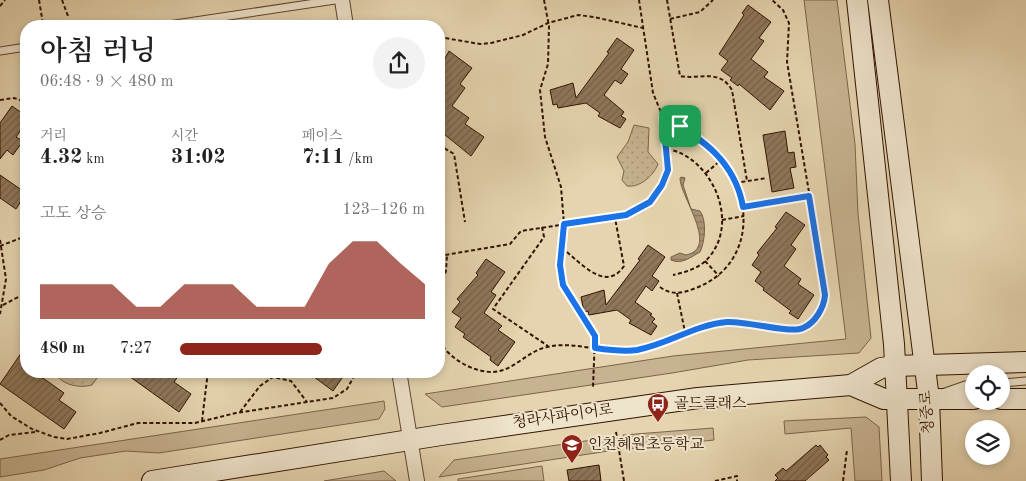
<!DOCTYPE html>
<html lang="ko">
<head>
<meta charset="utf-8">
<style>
	body { margin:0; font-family:"Old Standard TT","Noto Serif KR",serif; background:#f2f2f2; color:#202124; height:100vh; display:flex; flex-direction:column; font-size:19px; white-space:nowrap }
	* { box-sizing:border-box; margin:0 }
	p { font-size:16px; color:#757577 }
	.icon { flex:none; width:28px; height:28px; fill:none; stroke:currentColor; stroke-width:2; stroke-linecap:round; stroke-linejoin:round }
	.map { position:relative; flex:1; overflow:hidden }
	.side { position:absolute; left:20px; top:20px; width:425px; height:358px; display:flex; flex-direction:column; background:#fff; border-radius:20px; box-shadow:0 2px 8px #0003 }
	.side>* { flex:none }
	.fabs { position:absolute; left:965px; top:365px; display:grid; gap:10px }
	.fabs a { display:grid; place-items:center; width:45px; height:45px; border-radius:50%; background:#fff; box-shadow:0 2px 8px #0003; font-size:25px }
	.pin { position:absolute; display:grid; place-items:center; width:42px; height:42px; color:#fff; margin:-21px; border-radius:10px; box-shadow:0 2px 8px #0006 }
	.round { display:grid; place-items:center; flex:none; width:52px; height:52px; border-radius:26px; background:#f2f2f2 }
	.head { display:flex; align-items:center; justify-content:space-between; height:85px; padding:0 20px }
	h1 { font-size:28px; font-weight:600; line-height:38px }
	.figures { display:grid; grid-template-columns:repeat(3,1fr); gap:8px; height:85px; padding:5px 20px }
	.figures div { display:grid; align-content:center }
	.figures b { font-size:21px; font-weight:600 }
	.figures small { font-size:14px; font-weight:400 }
	.figures p { font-size:14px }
	.chart { height:140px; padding:10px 20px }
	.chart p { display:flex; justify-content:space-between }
	.chart svg { width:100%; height:90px; margin-top:5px; fill:#8f2418; opacity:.7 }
	ul { padding:0 20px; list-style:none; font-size:16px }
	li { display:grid; grid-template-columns:80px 60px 1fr; align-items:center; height:38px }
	li i { height:12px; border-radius:6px; background:#8f2418 }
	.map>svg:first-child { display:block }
	.grass { fill:#c7b391; stroke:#7c6349 }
	.park { fill:url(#park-dots); stroke:#7c6349 }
	.water { fill:url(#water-rules); stroke:#795f46 }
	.building { fill:url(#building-hatch); stroke:#321301 }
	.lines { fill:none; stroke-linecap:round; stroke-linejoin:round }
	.lane-casing { stroke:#5f432c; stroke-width:9 }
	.street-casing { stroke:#5f432c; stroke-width:16 }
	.secondary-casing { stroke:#321301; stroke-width:22 }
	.path { stroke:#321301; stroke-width:2; stroke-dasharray:4 2.5; stroke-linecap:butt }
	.lane { stroke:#eee3cb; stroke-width:7 }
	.street { stroke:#eee3cb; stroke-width:14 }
	.secondary { stroke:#eee3cb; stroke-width:20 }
	.route-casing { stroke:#fff; stroke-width:10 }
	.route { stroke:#1a73e8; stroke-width:6 }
	.labels { text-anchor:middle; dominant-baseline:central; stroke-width:4; stroke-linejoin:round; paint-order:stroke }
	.poi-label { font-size:15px; fill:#321301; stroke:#eee3cb; text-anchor:start }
	.street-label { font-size:15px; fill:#321301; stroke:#eee3cb }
</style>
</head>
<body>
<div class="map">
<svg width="1026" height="481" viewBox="0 0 1026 481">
	<defs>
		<pattern id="park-dots" width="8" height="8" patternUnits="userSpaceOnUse" patternTransform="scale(1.25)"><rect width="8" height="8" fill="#c7b391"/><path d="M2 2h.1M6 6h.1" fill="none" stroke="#ab997b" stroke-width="1.8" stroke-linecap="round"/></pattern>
		<pattern id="water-rules" width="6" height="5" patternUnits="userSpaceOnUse" patternTransform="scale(1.25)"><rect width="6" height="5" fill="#a89274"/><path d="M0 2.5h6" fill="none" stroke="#89765d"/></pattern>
		<pattern id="building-hatch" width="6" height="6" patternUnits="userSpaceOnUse" patternTransform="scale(1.25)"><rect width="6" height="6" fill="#8f775b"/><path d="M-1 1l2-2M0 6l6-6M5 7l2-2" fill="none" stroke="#756049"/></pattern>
	</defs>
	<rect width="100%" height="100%" fill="#e5d4af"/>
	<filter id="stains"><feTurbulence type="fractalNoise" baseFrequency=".004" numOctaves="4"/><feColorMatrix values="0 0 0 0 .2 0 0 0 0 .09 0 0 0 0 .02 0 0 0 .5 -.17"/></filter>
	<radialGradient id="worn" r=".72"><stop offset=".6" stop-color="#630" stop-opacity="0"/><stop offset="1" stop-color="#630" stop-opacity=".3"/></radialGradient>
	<g class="grass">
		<polygon points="804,0 837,0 855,144 858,214 871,338 859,353 748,360 672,373 442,407 425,394 673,356 846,339"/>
		<polygon points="384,401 385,409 379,419 159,453 126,451 80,458 44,470 0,477 0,459"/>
		<polygon points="866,417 879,427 882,481 855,481 851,428 785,434 784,421"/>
		<polygon points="713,428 714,440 626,449 623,435"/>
		<polygon points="613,437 615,450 439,477 454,460"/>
		<polygon points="542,466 544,481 458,481 458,479"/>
		<polygon points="384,471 396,481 324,481"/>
	</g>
	<g class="park">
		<path d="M634,125L649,128L648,152L658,164C654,175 640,188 627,186L622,180L624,171L617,157L628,142Z"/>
		<path d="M60,371H102L92,385C81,388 65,386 57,376Z"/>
	</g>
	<path class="water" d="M682,177L685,178L683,185L691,209L700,211C707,220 705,242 700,252C691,257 681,265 671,260V257L680,253L686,255C720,248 680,197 680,178Z"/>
	<g class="building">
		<polygon points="748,5 771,22 759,38 764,41 751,59 768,72 764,77 784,91 770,110 739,84 738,86 730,80 732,78 721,70 728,61 719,54 744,15 742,13"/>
		<polygon points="617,38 634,50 621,69 628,74 621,84 615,80 604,95 624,112 621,116 626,119 620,128 598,116 600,113 586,103 558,108 557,104 553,105 550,90 573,83 576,98 609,53 607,52"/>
		<polygon points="449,51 472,68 460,84 465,88 452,106 469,118 465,124 484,137 471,156 439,130 439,70"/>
		<polygon points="12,106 26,116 26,123 16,137 23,141 13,155 7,150 0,159 0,123"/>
		<polygon points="785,131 788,153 794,152 796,167 790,168 794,188 772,192 763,135"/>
		<polygon points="0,175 26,193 16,209 0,198"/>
		<polygon points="786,212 805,225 791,245 796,249 784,266 801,279 798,284 814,295 798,319 789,313 791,311 763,290 764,288 755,281 761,272 752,265 759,255 757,253 777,228 775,227"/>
		<polygon points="648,245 665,257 652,276 659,281 652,291 646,286 635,302 652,314 650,315 655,319 652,322 657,326 651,335 629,323 631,320 617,310 589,315 588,311 584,312 581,297 604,290 606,305 640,260 638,259"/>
		<polygon points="486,259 505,272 491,292 496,295 484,313 502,326 498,330 515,342 498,366 490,360 491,357 463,337 465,334 455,327 461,318 452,312 460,302 457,299 478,275 476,273"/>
		<polygon points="26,346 26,371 33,371 64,393 59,400 76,412 64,429 0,384"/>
		<polygon points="122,371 173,371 179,375 174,382 191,394 179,412"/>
		<polygon points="306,371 347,371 333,391"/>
		<polygon points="816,445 818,447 820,445 828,455 826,457 829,460 805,481 775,481 778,478 775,475 783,468 786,471"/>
		<polygon points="599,465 601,481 569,481 567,470"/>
	</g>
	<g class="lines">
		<g class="lane-casing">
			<g id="lane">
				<polyline points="162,26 335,0"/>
				<polyline points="0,51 26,47"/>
				<polyline points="1001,383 1026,381"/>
				<polyline points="945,392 965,385 974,384"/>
			</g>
		</g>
		<g class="street-casing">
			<g id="street">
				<polyline points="342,0 346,26"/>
				<polyline points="399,371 417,481"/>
			</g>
		</g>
		<g class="secondary-casing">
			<g id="secondary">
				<polyline points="857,0 894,344 901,481"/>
				<polyline points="878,0 929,399 932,481"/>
				<polyline points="851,385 881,368 894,366 1026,362"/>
				<polyline points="1001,399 1026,399"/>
				<polyline points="152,481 441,435 698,398 851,385 884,399 974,399"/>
			</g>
		</g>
		<g class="path">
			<polyline points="39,0 43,24"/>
			<polyline points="62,0 68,16"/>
			<polyline points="544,0 549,26 548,64 540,90 545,137 561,187 564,224 561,275 568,294 595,336 593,388"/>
			<path d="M667,0L680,76C700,80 719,68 732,90L747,181"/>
			<polyline points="0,6 5,0"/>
			<polyline points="670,19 700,12 713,0"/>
			<polyline points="439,37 480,44 491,43 523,35 548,23 578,15 594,17 643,28"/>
			<polyline points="0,100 14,98 26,102"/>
			<polyline points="439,145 454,154 465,222"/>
			<path d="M667,149C710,156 740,219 710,256C701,268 686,272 673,275"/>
			<polyline points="706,173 721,160"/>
			<polyline points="735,183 767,178"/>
			<polyline points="743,207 809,196"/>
			<polyline points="722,220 744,216"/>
			<polyline points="542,227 544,237 493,309 548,346"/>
			<polyline points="0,240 6,279 0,314"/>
			<polyline points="0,246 26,236"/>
			<path d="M562,248C574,257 596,282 612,276C617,275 621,270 624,266L615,218"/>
			<polyline points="439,256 510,244 521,231 625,215 650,202 662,185 669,161 663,117 653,93 639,0"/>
			<polyline points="705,261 719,276"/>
			<path d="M660,287C672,296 683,293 696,288C750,267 756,206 724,163C709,141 686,130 663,117"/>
			<polyline points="439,292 446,271 447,255"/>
			<polyline points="677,293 685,332"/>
			<polyline points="3,305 26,293"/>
			<path d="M439,341C450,359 472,372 493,372C514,371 527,351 547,347C577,340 608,356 638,350C667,344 691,327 721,323C731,322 741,321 751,323C767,325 788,336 803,328C818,321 826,303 825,287L787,62L789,23L783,10L772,0"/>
			<polyline points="0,403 11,416 32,429 54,437 67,439 100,433 138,423 195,423 236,413 333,398 347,389 357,371"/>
			<polyline points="240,412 260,386 273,377 291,381 307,402"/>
			<polyline points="202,421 208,371"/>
			<polyline points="616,432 624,481"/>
			<polyline points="0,440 9,435 36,432"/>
			<polyline points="715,481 737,476 737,481"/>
			<polyline points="843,481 847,450"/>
		</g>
		<use href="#lane" class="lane"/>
		<use href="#street" class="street"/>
		<use href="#secondary" class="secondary"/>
	</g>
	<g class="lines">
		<g class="route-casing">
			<path id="route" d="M663,117C702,138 735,161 743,207L809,196L825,295C824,308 815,323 803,328C791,334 747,321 727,322C694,325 669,344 637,350C623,352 609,350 595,348V336L563,285L560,265L564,224L626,215L650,202L662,185L668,170Z"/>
		</g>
		<use href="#route" class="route"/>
	</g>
	<defs>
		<g id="bus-pin" transform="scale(1.125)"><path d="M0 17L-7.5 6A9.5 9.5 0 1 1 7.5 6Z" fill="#8f2418" stroke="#eee3cb"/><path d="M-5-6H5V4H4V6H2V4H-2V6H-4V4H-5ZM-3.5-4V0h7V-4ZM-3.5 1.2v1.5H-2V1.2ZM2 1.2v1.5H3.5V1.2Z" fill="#fff"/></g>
		<g id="school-pin" transform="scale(1.125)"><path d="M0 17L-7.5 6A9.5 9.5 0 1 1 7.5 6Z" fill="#8f2418" stroke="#eee3cb"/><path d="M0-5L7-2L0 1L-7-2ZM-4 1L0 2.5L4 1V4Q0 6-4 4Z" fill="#fff"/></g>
	</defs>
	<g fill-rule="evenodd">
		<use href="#bus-pin" x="658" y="404"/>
		<use href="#school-pin" x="572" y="445"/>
	</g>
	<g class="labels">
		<g class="poi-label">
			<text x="674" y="404">골드클래스</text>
			<text x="588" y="445">인천혜원초등학교</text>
		</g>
		<g class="street-label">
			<text transform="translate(928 412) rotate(-94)">청중로</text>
			<text transform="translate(563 417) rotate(-8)">청라사파이어로</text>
		</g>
	</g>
	<rect width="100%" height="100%" filter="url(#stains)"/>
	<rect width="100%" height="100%" fill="url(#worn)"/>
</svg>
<div class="fabs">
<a><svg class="icon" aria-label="locate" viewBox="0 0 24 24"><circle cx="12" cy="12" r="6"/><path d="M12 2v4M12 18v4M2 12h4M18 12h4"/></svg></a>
<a><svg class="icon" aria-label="layers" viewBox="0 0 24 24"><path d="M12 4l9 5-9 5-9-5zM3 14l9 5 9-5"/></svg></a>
</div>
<div class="pin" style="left:680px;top:126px;background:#1e9e55"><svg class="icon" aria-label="arrive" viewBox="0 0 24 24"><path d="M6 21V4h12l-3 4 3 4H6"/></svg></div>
<section class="side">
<div class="head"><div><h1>아침 러닝</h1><p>06:48 · 9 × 480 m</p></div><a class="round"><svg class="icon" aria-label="share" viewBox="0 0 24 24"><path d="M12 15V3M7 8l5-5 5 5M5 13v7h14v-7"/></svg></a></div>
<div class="figures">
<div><p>거리</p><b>4.32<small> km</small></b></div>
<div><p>시간</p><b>31:02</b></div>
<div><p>페이스</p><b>7:11<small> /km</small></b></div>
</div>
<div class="chart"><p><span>고도 상승</span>123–126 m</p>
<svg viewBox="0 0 160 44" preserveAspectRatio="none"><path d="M0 44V27L10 27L20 27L30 27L40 38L50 38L60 27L70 27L80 27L90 38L100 38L110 38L120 17L130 6L140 6L150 17L160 27V44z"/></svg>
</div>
<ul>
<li><b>480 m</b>7:27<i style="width:58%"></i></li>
</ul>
</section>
</div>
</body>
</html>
